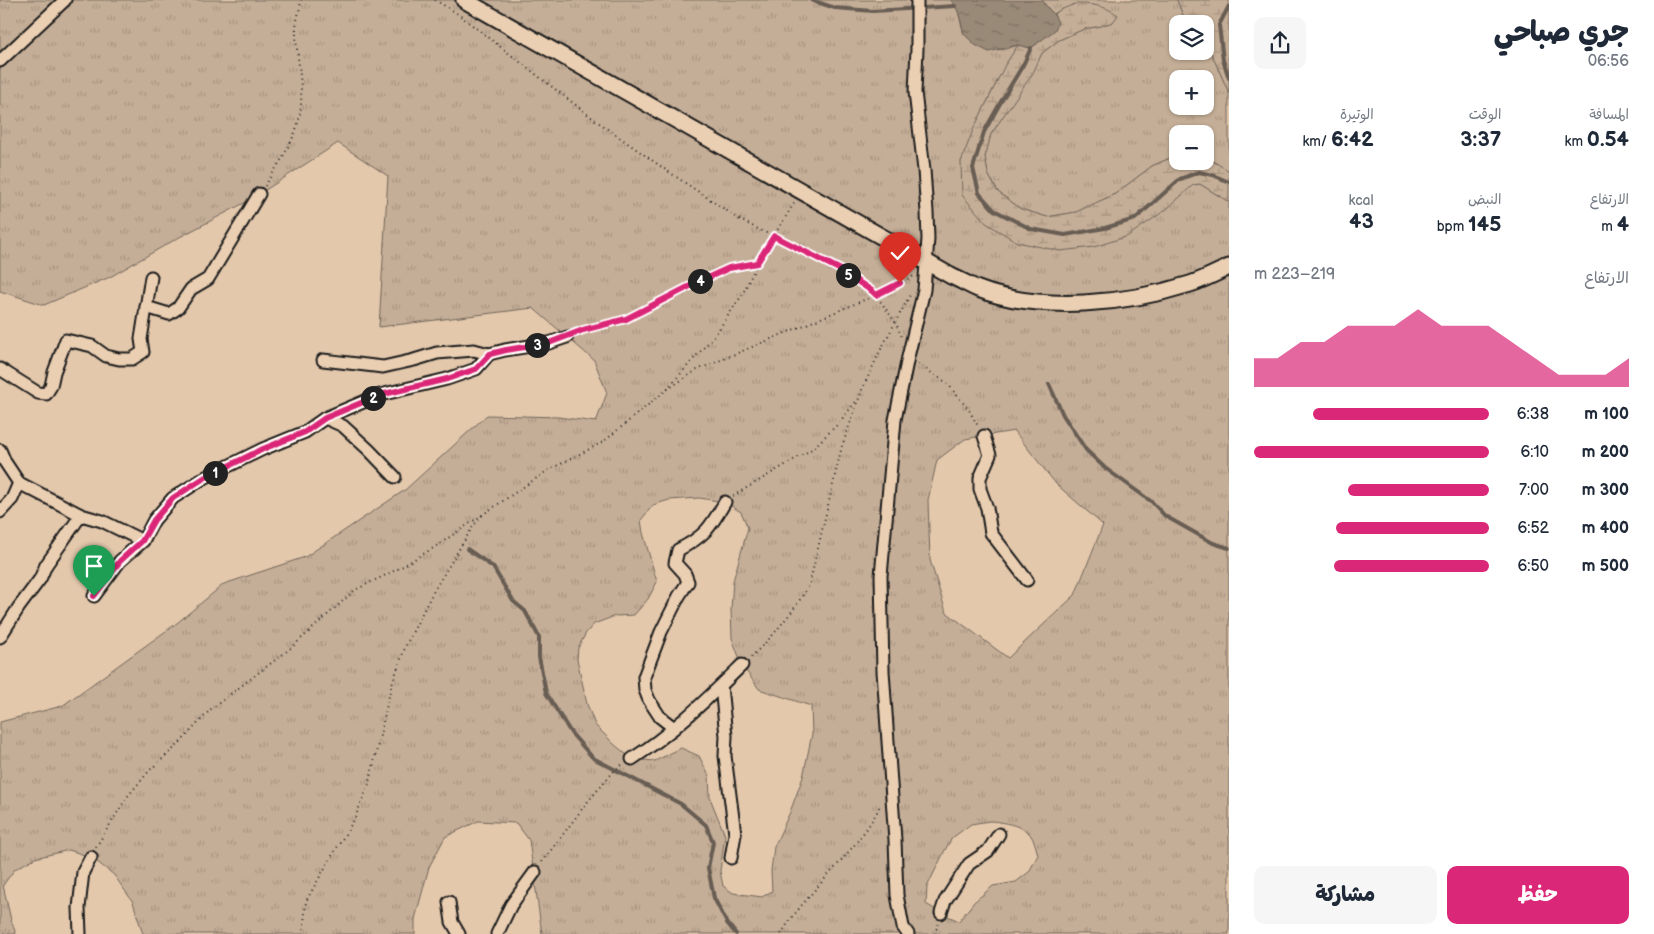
<!DOCTYPE html>
<html lang="ar">
<head>
<meta charset="utf-8">
<style>
	body { margin:0; font-family:"Balsamiq Sans","Playpen Sans Arabic",sans-serif; background:#f6f6f7; color:#1f2937; direction:rtl; height:100vh; display:flex; flex-direction:column; font-size:19px; white-space:nowrap }
	* { box-sizing:border-box; margin:0 }
	p { font-size:16px; color:#747a83 }
	.icon { flex:none; width:28px; height:28px; fill:none; stroke:currentColor; stroke-width:2; stroke-linecap:round; stroke-linejoin:round }
	.map { position:relative; flex:1; overflow:hidden; direction:ltr }
	.side { display:flex; flex-direction:column; background:#fff; width:425px }
	.side>* { flex:none }
	.buttons { position:absolute; left:1169px; top:15px; display:grid; gap:10px }
	.buttons a { display:grid; place-items:center; width:45px; height:45px; border-radius:10px; background:#fff; box-shadow:0 1px 4px #0004; font-size:25px }
	.pin { position:absolute; display:grid; place-items:center; width:42px; height:42px; color:#fff; margin:-51px -21px; border-radius:50% 50% 50% 0; rotate:-45deg; box-shadow:0 0 5px #0007 }
	.pin .icon { rotate:45deg }
	.km { position:absolute; width:25px; height:25px; margin:-12px; border-radius:50%; background:#222; color:#fff; font-size:14px; line-height:25px; text-align:center }
	.round { display:grid; place-items:center; flex:none; width:52px; height:52px; border-radius:10px; background:#f6f6f7 }
	.overview { display:flex; align-items:center; justify-content:space-between; height:85px; padding:0 25px }
	h1 { font-size:28px; font-weight:800; line-height:38px }
	.stats { display:grid; grid-template-columns:repeat(3,1fr); gap:8px; height:85px; padding:5px 25px }
	.stats div { display:grid; align-content:center }
	.stats b { font-size:21px; font-weight:800 }
	.stats small { font-size:14px; font-weight:400 }
	.stats p { font-size:14px }
	.chart { height:140px; padding:10px 25px }
	.chart p { display:flex; justify-content:space-between }
	.chart svg { width:100%; height:90px; margin-top:5px; fill:#db2777; opacity:.7 }
	.button { display:flex; gap:10px; margin-top:auto; padding:10px 25px }
	.button a { flex:1; height:58px; border-radius:10px; background:#db2777; color:#fff; font-size:20px; font-weight:800; line-height:58px; text-align:center }
	.button a+a { background:#f6f6f7; color:#1f2937 }
	ul { padding:0 25px; list-style:none; font-size:16px }
	li { display:grid; grid-template-columns:80px 60px 1fr; align-items:center; height:38px }
	li i { height:12px; border-radius:6px; background:#db2777 }
	main { display:flex; flex:1; min-height:0 }
	.map>svg:first-child { display:block }
	.grass { fill:url(#grass-tufts); stroke:#70655a; fill-rule:evenodd }
	.wetland { fill:url(#wetland-marsh); stroke:#70655a }
	.water { fill:url(#water-ripples); stroke:#675d53 }
	.lines { fill:none; stroke-linecap:round; stroke-linejoin:round }
	.stream { stroke:#675d53; stroke-width:4 }
	.minor-casing { stroke:#1c1c1c; stroke-width:15 }
	.secondary-casing { stroke:#1c1c1c; stroke-width:19 }
	.path { stroke:#1c1c1c; stroke-width:2; stroke-dasharray:1 4; stroke-linecap:butt }
	.minor { stroke:#ebcfb2; stroke-width:11 }
	.secondary { stroke:#ebcfb2; stroke-width:15 }
	.route-casing { stroke:#fff; stroke-width:10 }
	.route { stroke:#db2777; stroke-width:6 }
</style>
</head>
<body>
<main>
<section class="side">
<div class="overview"><div><h1>جري صباحي</h1><p>06:56</p></div><a class="round"><svg class="icon" aria-label="share" viewBox="0 0 24 24"><path d="M12 15V3M7 8l5-5 5 5M5 13v7h14v-7"/></svg></a></div>
<div class="stats">
<div><p>المسافة</p><b>0.54<small> km</small></b></div>
<div><p>الوقت</p><b>3:37</b></div>
<div><p>الوتيرة</p><b>6:42<small> /km</small></b></div>
</div>
<div class="stats">
<div><p>الارتفاع</p><b>4<small> m</small></b></div>
<div><p>النبض</p><b>145<small> bpm</small></b></div>
<div><p>kcal</p><b>43</b></div>
</div>
<div class="chart"><p><span>الارتفاع</span>219–223 m</p>
<svg viewBox="0 0 160 44" preserveAspectRatio="none"><path d="M0 44V30L10 30L20 22L30 22L40 14L50 14L60 14L70 6L80 14L90 14L100 14L110 22L120 30L130 38L140 38L150 38L160 30V44z"/></svg>
</div>
<ul>
<li><b>100 m</b>6:38<i style="width:75%"></i></li>
<li><b>200 m</b>6:10<i style="width:100%"></i></li>
<li><b>300 m</b>7:00<i style="width:60%"></i></li>
<li><b>400 m</b>6:52<i style="width:65%"></i></li>
<li><b>500 m</b>6:50<i style="width:66%"></i></li>
</ul>
<div class="button"><a>حفظ</a><a>مشاركة</a></div>
</section>
<div class="map">
<svg width="1229" height="934" viewBox="0 0 1229 934">
	<defs>
		<pattern id="grass-tufts" width="24" height="20" patternUnits="userSpaceOnUse" patternTransform="scale(1.25)"><rect width="24" height="20" fill="#c5ae97"/><path d="M3 7l-1-3M5 7V3M7 7l1-3M15 17l-1-3M17 17v-4M19 17l1-3" fill="none" stroke="#a99582"/></pattern>
		<pattern id="wetland-marsh" width="20" height="14" patternUnits="userSpaceOnUse" patternTransform="scale(1.25)"><rect width="20" height="14" fill="#c5ae97"/><path d="M1 5h8M5 5V1M11 12h8M15 12V8" fill="none" stroke="#a99582"/></pattern>
		<pattern id="water-ripples" width="26" height="14" patternUnits="userSpaceOnUse" patternTransform="scale(1.25)"><rect width="26" height="14" fill="#998977"/><path d="M2 4q2-2 4 0t4 0M15 11q2-2 4 0t4 0" fill="none" stroke="#7c6f61"/></pattern>
	</defs>
	<rect width="100%" height="100%" fill="#e3c8ac"/>
	<filter id="ink" filterUnits="userSpaceOnUse"><feTurbulence type="fractalNoise" baseFrequency=".02" numOctaves="2"/><feDisplacementMap in="SourceGraphic" scale="10" xChannelSelector="R" yChannelSelector="G"/><feConvolveMatrix kernelMatrix="1 2 1 2 8 2 1 2 1" color-interpolation-filters="sRGB"/></filter>
	<g filter="url(#ink)">
		<g class="grass">
			<path d="M0,0H951L958,11L964,34L1002,50L1018,45C995,82 977,121 961,162L1017,242L1193,185L1200,184L1229,202V934H542L529,840L516,823L478,821L445,837L429,867L415,919V934H143L133,902L114,875L91,857L69,850L35,858L15,869L3,885L11,920L16,934H0V722L62,706L177,623L224,584L305,557L405,490L487,415L558,417L596,422L607,393L594,360L533,308L379,327L388,176L338,143L250,200L176,239L110,277L44,305L0,291ZM1014,431L1056,484L1103,525L1075,595L1008,658L946,612L930,560L928,500L937,460L965,439ZM699,498L725,502L741,512L748,528L733,581L731,609L732,638L742,665L759,689L811,706L812,734L803,777L790,812L774,847L771,871L772,891L762,897L733,893L723,886L720,871L725,835L710,798L709,776L699,756L681,748L655,761L632,759L615,745L595,725L587,704L577,659L578,648L586,633L594,624L615,616L634,615L648,599L657,582L643,533L641,520L653,505L669,500ZM989,821C1000,821 1019,825 1028,832C1034,838 1036,847 1038,855L1029,872L1016,882L993,886L974,902L959,921L941,913L926,904L927,887L945,850L952,838L971,824Z"/>
			<path d="M1042,0H1177L1184,18L1191,24H1178V51H1205V39L1229,93V171L1205,157V134H1178L1177,155L1152,166L1115,194L1077,212L1047,217L1021,209L998,192L988,174L985,157L991,134L1032,73L1042,53L1059,40L1084,29L1101,26L1060,10L1054,14L1047,8ZM1178,79H1205V106H1178Z"/>
		</g>
		<g class="wetland">
			<polygon points="1177,0 1229,0 1229,93 1205,39 1205,24 1191,24 1184,18"/>
			<path d="M1075,4C1091,4 1104,5 1118,15L1113,22L1101,26L1084,29L1059,40L1042,53L1033,73L991,134L985,157L988,174L998,192L1021,209L1047,217L1076,212L1115,194L1152,166L1177,155L1178,161H1205L1206,157L1229,171V202L1200,184L1193,185L1167,209L1128,236L1094,247L1060,251L1017,242L986,223L962,195L961,162L973,130L989,98L1005,65L1018,45L1031,48C1042,41 1049,32 1057,22L1054,14L1060,10Z"/>
		</g>
		<path class="water" d="M951,0H1042C1047,8 1054,13 1058,22L1055,30L1031,48L1018,45L989,52L975,45L964,34L958,11Z"/>
		<g class="lines">
			<g class="stream">
				<polyline points="811,0 835,8 873,11 955,6"/>
				<polyline points="1229,6 1219,25 1223,60 1229,78"/>
				<polyline points="1031,48 1023,65 1003,98 984,132 973,168 979,193 994,210 1031,229 1065,235 1105,228 1135,219 1180,179 1199,172 1213,175 1229,182"/>
				<polyline points="1049,384 1063,415 1086,450 1105,468 1152,502 1165,516 1213,543 1229,548"/>
				<polyline points="467,549 493,567 513,601 525,611 539,637 539,657 546,693 571,733 593,758 681,804 706,825 713,842 708,868 714,898 727,923 736,934"/>
			</g>
			<g class="minor-casing">
				<g id="minor">
					<polyline points="0,61 65,0"/>
					<polyline points="146,307 169,314 178,308 191,289 208,279 259,194"/>
					<polyline points="323,360 383,367 414,360 437,353 474,350 489,354 505,350 549,343 567,337"/>
					<polyline points="0,369 38,393 46,394 51,386 54,372 66,340 92,346 106,356 119,359 132,359 143,352 141,339 151,277"/>
					<polyline points="325,418 343,426 369,450 395,477"/>
					<polyline points="984,436 990,455 980,478 980,489 987,508 991,533 1027,580"/>
					<polyline points="0,450 5,462 19,483 81,515 102,521 143,541"/>
					<polyline points="0,512 12,499 19,483"/>
					<polyline points="94,596 120,561 143,541 154,520 173,498 204,478 263,449 305,432 325,418 380,395 447,379 476,369 489,354"/>
					<polyline points="0,637 19,607 40,579 46,565 81,515"/>
					<polyline points="721,686 726,736 725,756 735,834 731,858"/>
					<path d="M674,728L660,717L649,700L645,690L644,677L661,632L679,596L688,582L685,574L675,563L678,550C705,536 710,528 725,502"/>
					<path d="M632,759C673,733 707,699 742,665"/>
					<polyline points="449,902 452,922 459,934"/>
					<polyline points="941,913 945,901 969,864 988,851 999,834"/>
					<polyline points="80,934 79,908 83,872 91,857"/>
					<polyline points="497,934 511,905 535,872"/>
					<polyline points="908,934 903,927 897,895 895,840 883,671 881,576 895,420 908,357 924,290 928,239 927,212 924,170 915,92 917,49 917,0"/>
				</g>
			</g>
			<g class="secondary-casing">
				<path id="secondary" d="M464,0L951,276C960,280 969,285 978,289C1041,313 1127,304 1190,284C1203,280 1216,273 1229,267"/>
			</g>
			<g class="path">
				<polyline points="435,0 458,14 595,120 663,168 742,221 839,269 873,291 896,323 901,336"/>
				<path d="M265,186C278,164 296,140 300,114C304,88 297,60 296,34C295,23 300,11 301,0"/>
				<polyline points="576,333 626,319 696,283 729,269 757,263"/>
				<polyline points="918,364 947,383 969,410 978,426"/>
				<polyline points="667,389 715,335 742,295 760,258 795,202"/>
				<polyline points="733,496 812,449 838,424 858,399"/>
				<polyline points="751,657 772,636 793,610 809,586 842,446 862,390 880,351 910,295"/>
				<polyline points="96,847 127,797 150,770 179,744 211,709 291,648 355,590 396,570 435,547 547,471 603,442 665,391 697,370 876,295 914,276"/>
				<polyline points="542,862 589,800 615,770 623,764"/>
				<polyline points="303,934 306,901 330,859 354,820 369,784 391,687 406,645 433,592 472,528 483,514"/>
				<path d="M781,934C803,898 837,869 862,835C869,825 876,816 880,805"/>
				<polyline points="935,934 938,924"/>
			</g>
			<use href="#minor" class="minor"/>
			<use href="#secondary" class="secondary"/>
		</g>
	</g>
	<g class="lines" filter="url(#ink)">
		<g class="route-casing">
			<polyline id="route" points="94,596 120,561 142,541 154,520 173,498 204,478 263,449 305,432 325,418 380,395 447,379 476,369 490,354 506,350 549,343 583,330 626,319 696,283 729,268 757,263 774,236 839,269 872,291 876,295 900,283"/>
		</g>
		<use href="#route" class="route"/>
	</g>
</svg>
<div class="buttons">
<a><svg class="icon" aria-label="layers" viewBox="0 0 24 24"><path d="M12 4l9 5-9 5-9-5zM3 14l9 5 9-5"/></svg></a>
<a>+</a>
<a>−</a>
</div>
<div class="pin" style="left:94px;top:596px;background:#1e9e55"><svg class="icon" aria-label="arrive" viewBox="0 0 24 24"><path d="M6 21V4h12l-3 4 3 4H6"/></svg></div>
<div class="pin" style="left:900px;top:283px;background:#d93025"><svg class="icon" aria-label="check" viewBox="0 0 24 24"><path d="M5 12l5 5 9-10"/></svg></div>
<b class="km" style="left:215px;top:473px">1</b>
<b class="km" style="left:373px;top:398px">2</b>
<b class="km" style="left:537px;top:345px">3</b>
<b class="km" style="left:700px;top:281px">4</b>
<b class="km" style="left:848px;top:275px">5</b>
</div>
</main>
</body>
</html>
